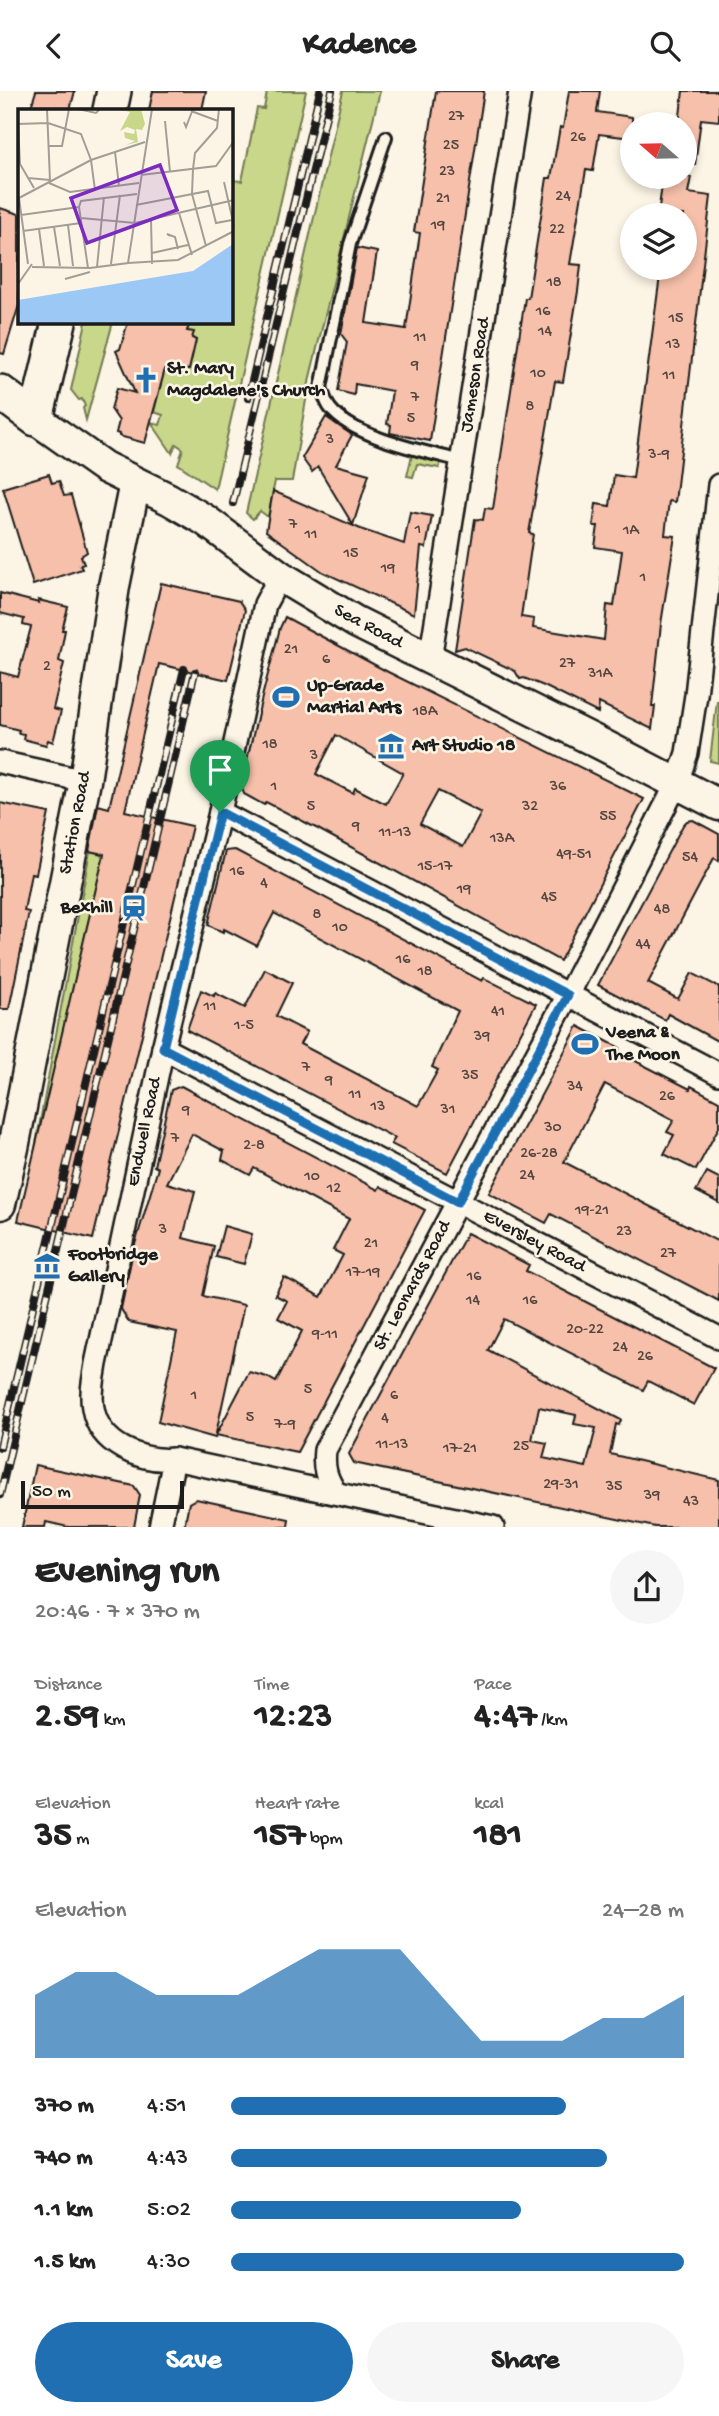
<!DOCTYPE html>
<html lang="en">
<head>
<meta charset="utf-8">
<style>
	body { margin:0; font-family:"Gochi Hand",sans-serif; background:#f6f6f6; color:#222; height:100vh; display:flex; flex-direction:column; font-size:26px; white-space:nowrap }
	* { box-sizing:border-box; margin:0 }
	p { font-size:23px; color:#767676 }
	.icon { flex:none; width:38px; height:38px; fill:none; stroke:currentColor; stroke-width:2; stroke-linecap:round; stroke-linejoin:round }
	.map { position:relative; height:1436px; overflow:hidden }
	.details { display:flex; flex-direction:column; background:#fff; flex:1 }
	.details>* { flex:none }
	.needle { width:46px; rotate:290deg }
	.controls { position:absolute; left:620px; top:21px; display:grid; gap:14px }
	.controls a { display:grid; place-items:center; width:77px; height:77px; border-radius:50%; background:#fff; box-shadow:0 4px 10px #0003; font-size:35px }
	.scale { position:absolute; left:21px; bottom:18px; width:163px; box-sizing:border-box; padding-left:7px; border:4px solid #1c1c1c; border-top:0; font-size:19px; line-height:24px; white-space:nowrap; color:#1c1c1c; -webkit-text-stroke:5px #fcf5e5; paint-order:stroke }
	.pin { position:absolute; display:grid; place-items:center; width:60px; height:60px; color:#fff; margin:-72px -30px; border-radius:50% 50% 50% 0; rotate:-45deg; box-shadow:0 0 7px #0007 }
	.pin .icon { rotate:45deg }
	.round { display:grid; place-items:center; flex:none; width:74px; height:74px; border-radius:37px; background:#f6f6f6 }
	.overview { display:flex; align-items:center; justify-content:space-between; height:119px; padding:0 35px }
	h1 { font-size:38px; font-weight:800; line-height:52px }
	.stats { display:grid; grid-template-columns:repeat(3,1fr); gap:10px; height:119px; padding:7px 35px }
	.stats div { display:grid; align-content:center }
	.stats b { font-size:35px; font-weight:800 }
	.stats small { font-size:19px; font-weight:400 }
	.stats p { font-size:19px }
	.chart { height:196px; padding:14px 35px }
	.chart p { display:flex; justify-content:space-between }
	.chart svg { width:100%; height:126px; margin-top:7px; fill:#1f6fb2; opacity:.7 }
	.cta { display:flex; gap:14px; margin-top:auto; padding:14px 35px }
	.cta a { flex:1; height:80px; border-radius:42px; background:#1f6fb2; color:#fff; font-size:28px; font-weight:800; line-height:80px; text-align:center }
	.cta a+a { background:#f6f6f6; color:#222 }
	ul { padding:0 35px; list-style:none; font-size:23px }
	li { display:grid; grid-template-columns:112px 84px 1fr; align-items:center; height:52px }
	li i { height:18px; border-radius:9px; background:#1f6fb2 }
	header { display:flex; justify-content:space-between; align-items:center; height:91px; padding:0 35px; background:#fff; font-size:32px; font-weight:800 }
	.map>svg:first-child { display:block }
	.green { fill:#c8d78a; stroke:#727a53; stroke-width:2 }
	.building { fill:#f7c0aa; stroke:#1c1c1c; stroke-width:2; fill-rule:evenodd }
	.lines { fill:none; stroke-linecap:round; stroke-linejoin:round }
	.lane-casing { stroke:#1c1c1c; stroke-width:16 }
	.street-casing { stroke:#1c1c1c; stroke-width:26 }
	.secondary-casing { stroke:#1c1c1c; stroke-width:35 }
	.primary-casing { stroke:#1c1c1c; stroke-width:38 }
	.lane { stroke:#fcf5e5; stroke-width:10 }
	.street { stroke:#fcf5e5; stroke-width:21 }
	.secondary { stroke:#fcf5e5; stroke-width:30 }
	.primary { stroke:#fcf5e5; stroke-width:33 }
	.rail-casing { stroke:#1c1c1c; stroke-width:8 }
	.rail { stroke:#fcf5e5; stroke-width:5; stroke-dasharray:16; stroke-linecap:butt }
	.route-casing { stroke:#fff; stroke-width:14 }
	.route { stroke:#1f6fb2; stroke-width:9 }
	.labels { text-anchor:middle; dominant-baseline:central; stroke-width:5; stroke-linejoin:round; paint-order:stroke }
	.number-label { font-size:16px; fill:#534540 }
	.poi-label { font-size:19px; font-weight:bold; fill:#1c1c1c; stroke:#fcf5e5; text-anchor:start }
	.street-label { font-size:19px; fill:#1c1c1c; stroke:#fcf5e5 }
	.inset-road { fill:none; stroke:#a29e95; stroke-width:2 }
	.view { fill:#7b2cbf; fill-opacity:0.15; stroke:#7b2cbf; stroke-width:3.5 }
	.inset-edge { fill:none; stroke:#1c1c1c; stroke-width:3.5 }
</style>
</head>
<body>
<header><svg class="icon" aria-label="back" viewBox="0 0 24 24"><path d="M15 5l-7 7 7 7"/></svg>Kadence<svg class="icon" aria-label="search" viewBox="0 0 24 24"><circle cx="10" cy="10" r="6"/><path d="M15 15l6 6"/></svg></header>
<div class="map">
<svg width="719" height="1436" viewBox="0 0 719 1436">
	<rect width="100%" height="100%" fill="#fcf5e5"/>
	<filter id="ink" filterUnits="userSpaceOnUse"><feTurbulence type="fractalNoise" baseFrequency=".0143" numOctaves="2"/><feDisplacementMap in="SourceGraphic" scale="14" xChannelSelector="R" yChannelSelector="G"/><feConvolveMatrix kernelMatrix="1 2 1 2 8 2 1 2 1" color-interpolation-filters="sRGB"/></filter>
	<g filter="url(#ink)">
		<g class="green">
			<polygon points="265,0 306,0 215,398 178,373 183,358 176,353 172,362 151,331 160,334 163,324 154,321 166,273 182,283 183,278 189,279 191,251 195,252 196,249 192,247 193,241 187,240 190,231 231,231 231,89 242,90 257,17 264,18 267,1"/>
			<polygon points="343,0 380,0 310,286 292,390 275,390 268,426 260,420 253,428 246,422"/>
			<polygon points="86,231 113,231 86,329 83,317 85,315 82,308 79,309 71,299"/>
			<polygon points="412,364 441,371 439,377 417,373 413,386 407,385"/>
			<polygon points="717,610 719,610 719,672 710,670"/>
			<polygon points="90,760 101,763 103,768 34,1063"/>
		</g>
		<g class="building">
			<polygon points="36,0 75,0 70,19 30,19"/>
			<polygon points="153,0 206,0 202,19 149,19"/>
			<polygon points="436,0 484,0 430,350 390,342 391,334 387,333 392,300 355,293 354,304 338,300 347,251 341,243 357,157 377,161 366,232 406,238 420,142 414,141"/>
			<polygon points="569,0 600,0 597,21 632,26 632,47 599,43 593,80 586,79 570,173 581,174 578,200 563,291 555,290 529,442 533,443 521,526 534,528 533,537 604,549 607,514 614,515 622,460 595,456 598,435 593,435 596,413 610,415 614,384 633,387 661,177 684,177 684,124 658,124 663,86 691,86 688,102 711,105 675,411 669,410 665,444 675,445 661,533 652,615 655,615 652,638 599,612 598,622 544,595 524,587 520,588 515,580 465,556 455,559 475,428 483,429 485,417 493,418 525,207 528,207 547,87 551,87 560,36 563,37"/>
			<polygon points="683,0 719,0 719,30 701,28 695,74 684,74 684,33 679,33"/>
			<polygon points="0,117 19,123 19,214 4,263 0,262"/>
			<polygon points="128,231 190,231 187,240 194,241 192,247 196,249 189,279 183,278 182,283 165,278 145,352 119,345 119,343 116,342 119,330 111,318 117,297 135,302 116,260 120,258"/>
			<polygon points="326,326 352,344 336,374 369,383 353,434 318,376 312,381 302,367"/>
			<polygon points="49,383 52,392 59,390 64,405 71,404 87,461 81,465 84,473 80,474 82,478 33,494 3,397"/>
			<polygon points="273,400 363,439 404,453 410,421 432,425 426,457 421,456 414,523 323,481 266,440"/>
			<polygon points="161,492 239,510 245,519 228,589 159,573 125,720 192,735 93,1148 18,1130 104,763 89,760 98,714 109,717"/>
			<polygon points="0,502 39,512 38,509 68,516 62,539 65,539 59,570 64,572 53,618 61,620 53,651 48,649 46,654 23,648 24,643 18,642 19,639 0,634 0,581 18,586 31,536 23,534 24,528 0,522"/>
			<path d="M285,526L388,581L644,708L560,870L318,738L266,711L264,714L244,703L241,694L263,602L280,537ZM336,644L403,682L386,713L355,697L353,702L316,683ZM438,700L481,722L463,756L420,733Z"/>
			<polygon points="0,712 49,722 36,783 31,782 24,820 29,821 9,918 0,918"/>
			<polygon points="693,729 719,743 719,770 714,767 648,892 678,908 692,882 719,896 719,951 668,923 665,929 598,894 683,734 687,730"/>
			<polygon points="235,759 482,890 484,887 536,913 447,1082 391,1053 395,1047 187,939 201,899 214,905 215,902 245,917 265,878 292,892 276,925 307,941 300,953 418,1015 438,979 432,976 458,920 274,822 257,855 224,838 223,841 208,834 226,760"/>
			<polygon points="578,935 620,957 618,961 690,998 691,995 719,1010 719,1036 696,1079 664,1063 674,1044 667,1041 674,1029 605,993 564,1071 719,1151 719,1210 551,1123 546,1132 489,1102"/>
			<polygon points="181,995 378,1099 380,1095 425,1119 297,1361 216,1344 249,1281 267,1286 276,1291 297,1250 302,1240 278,1227 287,1210 275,1204 284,1186 321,1206 343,1164 333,1159 349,1128 254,1077 250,1084 222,1069 224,1060 192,1043 167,1092 195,1100 183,1147 214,1155 203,1205 244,1214 215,1347 158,1331 177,1241 129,1231 121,1218 133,1160 158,1077 154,1075 171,999"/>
			<polygon points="707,1081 719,1087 719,1112 696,1100"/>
			<polygon points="224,1135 252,1143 244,1173 216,1166"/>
			<path d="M467,1142L529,1174L526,1180L714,1277L694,1314L648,1290L643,1299L504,1228L488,1259L621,1329L619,1334L616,1333L610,1363L719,1389V1436H655L354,1372L349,1363ZM539,1316L576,1324L574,1333L596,1337L586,1376L543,1367L547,1352L532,1349Z"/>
			<polygon points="35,1374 134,1395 140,1404 134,1436 68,1436 46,1431 45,1436 22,1436"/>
			<polygon points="196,1408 289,1428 288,1436 184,1436 189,1412"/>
		</g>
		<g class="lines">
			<g class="lane-casing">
				<path id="lane" d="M386,46L350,153L321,297C324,304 326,312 330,317C353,347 427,361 462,370"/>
			</g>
			<g class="street-casing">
				<g id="street">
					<path d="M280,485L265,513L220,721L163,957L96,1273C94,1287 90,1302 93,1317C99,1354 141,1371 174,1368L493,1436"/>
					<polyline points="430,568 520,0"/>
					<polyline points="0,671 85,690"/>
					<polyline points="220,721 719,983"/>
					<polyline points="163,957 719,1247"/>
					<path d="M336,1402C326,1387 323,1377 325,1359L568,904L677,692L687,662L696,604L719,394"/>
					<polyline points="160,1436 174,1368"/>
				</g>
			</g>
			<g class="secondary-casing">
				<g id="secondary">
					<polyline points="36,328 104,376 169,408 205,429 280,485 356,531 603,654 719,714"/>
					<polyline points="0,1113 13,1057 85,690 114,495 135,392"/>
				</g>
			</g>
			<g class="primary-casing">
				<g id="primary">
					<polyline points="110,19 114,0"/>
					<polyline points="0,301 36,328 59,231"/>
				</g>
			</g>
			<use href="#lane" class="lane"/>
			<use href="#street" class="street"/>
			<use href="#secondary" class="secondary"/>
			<use href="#primary" class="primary"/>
			<g class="rail-casing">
				<g id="rail">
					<polyline points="248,307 320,0"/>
					<polyline points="233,412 332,0"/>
					<polyline points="0,1356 184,578"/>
					<polyline points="0,1404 195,581"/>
				</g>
			</g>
			<use href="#rail" class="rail"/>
		</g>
	</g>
	<g class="lines" filter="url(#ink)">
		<g class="route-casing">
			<polygon id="route" points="220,721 568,904 458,1111 163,957"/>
		</g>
		<use href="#route" class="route"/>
	</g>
	<defs>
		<g id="church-bare" transform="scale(2.1)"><path d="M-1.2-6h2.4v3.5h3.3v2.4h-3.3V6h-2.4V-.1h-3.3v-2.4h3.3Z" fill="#1f6fb2" stroke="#fcf5e5" stroke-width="2.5" paint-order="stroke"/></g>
		<g id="stadium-bare" transform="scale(2.1)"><path d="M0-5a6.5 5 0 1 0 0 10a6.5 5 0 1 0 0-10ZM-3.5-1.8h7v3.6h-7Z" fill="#1f6fb2" stroke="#fcf5e5" stroke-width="2.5" paint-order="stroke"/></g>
		<g id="museum-bare" transform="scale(2.1)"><path d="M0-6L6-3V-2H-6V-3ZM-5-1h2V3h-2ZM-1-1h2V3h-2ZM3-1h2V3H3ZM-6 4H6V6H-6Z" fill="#1f6fb2" stroke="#fcf5e5" stroke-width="2.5" paint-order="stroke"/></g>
		<g id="station-bare" transform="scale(2.1)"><path d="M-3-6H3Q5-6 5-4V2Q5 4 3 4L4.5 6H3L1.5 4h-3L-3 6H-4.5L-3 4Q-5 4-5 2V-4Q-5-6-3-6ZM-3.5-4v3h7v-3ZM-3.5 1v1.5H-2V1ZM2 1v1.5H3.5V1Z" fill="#1f6fb2" stroke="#fcf5e5" stroke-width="2.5" paint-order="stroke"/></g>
	</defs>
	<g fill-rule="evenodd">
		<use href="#church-bare" x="146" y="289"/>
		<use href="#stadium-bare" x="286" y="606"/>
		<use href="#museum-bare" x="391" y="655"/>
		<use href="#station-bare" x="134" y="817"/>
		<use href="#stadium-bare" x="585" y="953"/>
		<use href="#museum-bare" x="47" y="1175"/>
	</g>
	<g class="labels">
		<g class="number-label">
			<text x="456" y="26">27</text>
			<text x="578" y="47">26</text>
			<text x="451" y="55">25</text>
			<text x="447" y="81">23</text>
			<text x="563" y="106">24</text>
			<text x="443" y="108">21</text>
			<text x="438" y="135">19</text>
			<text x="557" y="139">22</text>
			<text x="554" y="192">18</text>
			<text x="543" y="221">16</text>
			<text x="676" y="228">15</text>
			<text x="545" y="241">14</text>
			<text x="420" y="247">11</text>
			<text x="673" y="254">13</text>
			<text x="415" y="275">9</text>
			<text x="538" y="283">10</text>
			<text x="669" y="285">11</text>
			<text x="415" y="307">7</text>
			<text x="530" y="316">8</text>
			<text x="411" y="328">5</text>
			<text x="330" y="349">3</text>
			<text x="659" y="364">3-9</text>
			<text x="293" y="434">7</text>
			<text x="418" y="439">1</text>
			<text x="631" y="440">1A</text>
			<text x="311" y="444">11</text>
			<text x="351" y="463">15</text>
			<text x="388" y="478">19</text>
			<text x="643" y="487">1</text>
			<text x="291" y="559">21</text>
			<text x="326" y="569">6</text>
			<text x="567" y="573">27</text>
			<text x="47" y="576">2</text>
			<text x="600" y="583">31A</text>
			<text x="425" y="621">18A</text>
			<text x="270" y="654">18</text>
			<text x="314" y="665">3</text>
			<text x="274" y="696">1</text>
			<text x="558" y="696">36</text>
			<text x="311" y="716">5</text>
			<text x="530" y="716">32</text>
			<text x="608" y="726">55</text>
			<text x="356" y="736">9</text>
			<text x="395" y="742">11-13</text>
			<text x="502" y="748">13A</text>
			<text x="574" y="764">49-51</text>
			<text x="690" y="767">54</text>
			<text x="435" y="776">15-17</text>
			<text x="237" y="781">16</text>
			<text x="264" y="793">4</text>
			<text x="464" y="799">19</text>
			<text x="549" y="807">45</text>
			<text x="662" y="819">48</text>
			<text x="317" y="824">8</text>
			<text x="340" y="837">10</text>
			<text x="643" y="854">44</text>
			<text x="403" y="869">16</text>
			<text x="425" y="881">18</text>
			<text x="210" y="916">11</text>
			<text x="498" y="921">41</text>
			<text x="244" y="935">1-5</text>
			<text x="482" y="946">39</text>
			<text x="306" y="977">7</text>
			<text x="470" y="985">35</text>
			<text x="329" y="990">9</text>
			<text x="575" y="996">34</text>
			<text x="355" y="1004">11</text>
			<text x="667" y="1006">26</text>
			<text x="378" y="1016">13</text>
			<text x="448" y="1019">31</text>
			<text x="186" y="1020">9</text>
			<text x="553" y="1037">30</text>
			<text x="175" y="1048">7</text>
			<text x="254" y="1055">2-8</text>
			<text x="539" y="1063">26-28</text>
			<text x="527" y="1085">24</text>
			<text x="312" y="1086">10</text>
			<text x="334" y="1098">12</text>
			<text x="592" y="1120">19-21</text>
			<text x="163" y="1139">3</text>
			<text x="624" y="1141">23</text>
			<text x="371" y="1153">21</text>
			<text x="668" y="1163">27</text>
			<text x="363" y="1182">17-19</text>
			<text x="474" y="1186">16</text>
			<text x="473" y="1210">14</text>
			<text x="530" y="1210">16</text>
			<text x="585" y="1239">20-22</text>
			<text x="325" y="1244">9-11</text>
			<text x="620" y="1257">24</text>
			<text x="645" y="1266">26</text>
			<text x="308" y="1299">5</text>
			<text x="194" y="1305">1</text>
			<text x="394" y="1305">6</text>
			<text x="250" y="1327">5</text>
			<text x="385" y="1328">4</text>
			<text x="285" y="1334">7-9</text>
			<text x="392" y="1354">11-13</text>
			<text x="521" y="1356">25</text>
			<text x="460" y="1358">17-21</text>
			<text x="561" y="1394">29-31</text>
			<text x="614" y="1396">35</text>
			<text x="652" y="1405">39</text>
			<text x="691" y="1411">43</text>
		</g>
		<g class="poi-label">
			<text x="167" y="278">St. Mary<tspan x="167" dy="22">Magdalene's Church</tspan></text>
			<text x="307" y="595">Up-Grade<tspan x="307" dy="22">Martial Arts</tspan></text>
			<text x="412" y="655">Art Studio 18</text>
			<text x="113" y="817" text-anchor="end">Bexhill</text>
			<text x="606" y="942">Veena &amp;<tspan x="606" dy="22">The Moon</tspan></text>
			<text x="68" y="1164">Footbridge<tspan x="68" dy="22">Gallery</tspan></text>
		</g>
		<g class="street-label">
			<text transform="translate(476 284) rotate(-81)">Jameson Road</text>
			<text transform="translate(368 536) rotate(28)">Sea Road</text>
			<text transform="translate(76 732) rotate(-79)">Station Road</text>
			<text transform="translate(145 1041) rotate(-78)">Endwell Road</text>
			<text transform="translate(534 1151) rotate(28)">Eversley Road</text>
			<text transform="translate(413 1195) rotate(-62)">St. Leonards Road</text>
		</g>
	</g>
	<g transform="translate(18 18)">
		<rect width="215" height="215" fill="#fcf5e5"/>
		<path d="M97,0H123L127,15L124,21L118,20L120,33L108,36L117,32L107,29L106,23L116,25L117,21L109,18L102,22L112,3Z" fill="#c8d78a"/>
		<path d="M215,135V215H0V191L175,162Z" fill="#9bc8f5"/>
		<path class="inset-road" d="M29,0L32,72M60,0L78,4L82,0M173,2L200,12M147,12L152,63M166,13L168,18L175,0M0,14L2,55L16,79M0,15L30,14L63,25L73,51M30,37H44L51,0M97,43L101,77M73,51L77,81M123,66L198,57L216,32M10,69L32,71M206,73L216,117M31,74L52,83L121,74M1,89L10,155M1,89L73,51L127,33M118,96L190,82L198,114L214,111M61,98L63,92L119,85M61,98L70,159M161,104L174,146M3,106L61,98M63,109L117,114L216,91M133,110L134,155M50,116L55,157M36,118L42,157M21,120L26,157M5,122L63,114M152,127L149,125L157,128L160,140M188,137L174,85L175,60L177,44L199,19L201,0M134,144L170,136M110,154L160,151L216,122M93,155L102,86M14,158L72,159L110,154L134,0M79,158L86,88M47,170L72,163M0,175L14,155"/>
		<path class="view" d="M142,56L159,101L69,134L53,89Z"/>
		<rect width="215" height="215" class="inset-edge"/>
	</g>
</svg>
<div class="controls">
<a><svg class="needle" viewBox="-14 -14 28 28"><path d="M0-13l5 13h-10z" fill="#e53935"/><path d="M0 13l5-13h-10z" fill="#767676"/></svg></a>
<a><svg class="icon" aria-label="layers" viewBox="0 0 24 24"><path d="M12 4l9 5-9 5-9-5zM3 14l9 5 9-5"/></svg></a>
</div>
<div class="scale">50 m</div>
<div class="pin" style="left:220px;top:721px;background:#1e9e55"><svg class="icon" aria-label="arrive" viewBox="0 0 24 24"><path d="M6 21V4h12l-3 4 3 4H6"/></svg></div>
</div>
<section class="details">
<div class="overview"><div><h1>Evening run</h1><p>20:46 · 7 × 370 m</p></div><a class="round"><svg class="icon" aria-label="share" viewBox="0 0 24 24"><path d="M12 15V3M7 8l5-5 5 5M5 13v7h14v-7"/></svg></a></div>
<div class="stats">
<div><p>Distance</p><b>2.59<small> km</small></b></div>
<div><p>Time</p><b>12:23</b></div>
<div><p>Pace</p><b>4:47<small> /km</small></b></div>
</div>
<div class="stats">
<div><p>Elevation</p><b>35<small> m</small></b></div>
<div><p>Heart rate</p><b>157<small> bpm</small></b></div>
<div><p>kcal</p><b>181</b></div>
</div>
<div class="chart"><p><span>Elevation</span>24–28 m</p>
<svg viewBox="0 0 160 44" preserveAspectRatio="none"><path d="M0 44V22L10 14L20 14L30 22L40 22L50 22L60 14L70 6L80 6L90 6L100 22L110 38L120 38L130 38L140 30L150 30L160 22V44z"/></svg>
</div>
<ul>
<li><b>370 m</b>4:51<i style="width:74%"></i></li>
<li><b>740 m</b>4:43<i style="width:83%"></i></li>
<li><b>1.1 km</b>5:02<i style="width:64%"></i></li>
<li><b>1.5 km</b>4:30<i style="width:100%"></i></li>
</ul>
<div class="cta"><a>Save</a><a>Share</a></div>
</section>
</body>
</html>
